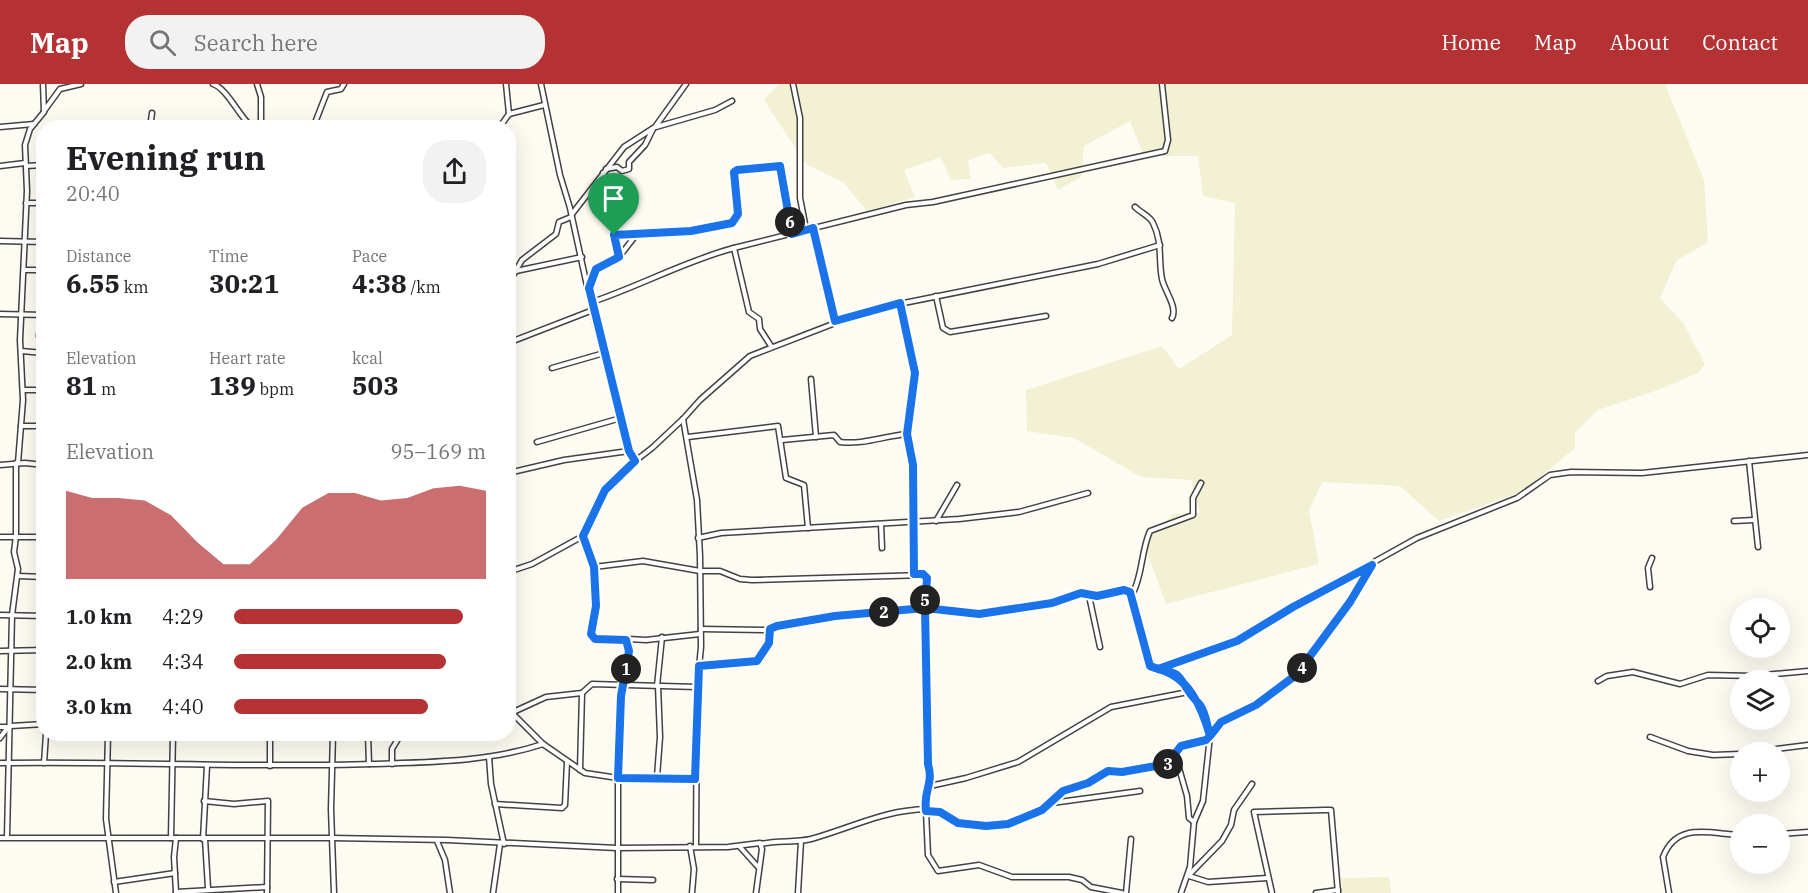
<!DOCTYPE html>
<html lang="en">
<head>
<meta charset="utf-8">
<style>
	body { margin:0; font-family:"IBM Plex Serif",serif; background:#f2f2f2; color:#202124; height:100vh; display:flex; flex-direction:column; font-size:22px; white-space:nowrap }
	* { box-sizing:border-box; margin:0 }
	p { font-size:20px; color:#757577 }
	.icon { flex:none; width:33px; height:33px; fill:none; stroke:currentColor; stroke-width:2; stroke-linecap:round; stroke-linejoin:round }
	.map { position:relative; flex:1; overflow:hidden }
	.details { position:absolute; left:36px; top:36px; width:480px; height:621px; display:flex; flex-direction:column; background:#fff; border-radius:24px; box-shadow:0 6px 24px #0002 }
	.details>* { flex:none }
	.buttons { position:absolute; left:1730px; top:514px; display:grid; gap:12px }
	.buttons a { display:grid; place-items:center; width:60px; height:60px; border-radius:50%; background:#fff; box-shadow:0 6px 24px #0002; font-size:30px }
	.pin { position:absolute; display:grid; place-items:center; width:51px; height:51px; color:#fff; margin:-62px -26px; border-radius:50% 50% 50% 0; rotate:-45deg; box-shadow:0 0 6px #0007 }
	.pin .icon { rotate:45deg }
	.km { position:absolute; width:30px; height:30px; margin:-15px; border-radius:50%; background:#222; color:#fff; font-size:16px; line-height:30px; text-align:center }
	.round { display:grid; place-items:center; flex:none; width:63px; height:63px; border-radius:24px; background:#f2f2f2 }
	.summary { display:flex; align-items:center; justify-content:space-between; height:102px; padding:0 30px }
	h1 { font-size:33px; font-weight:800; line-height:45px }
	.metrics { display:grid; grid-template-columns:repeat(3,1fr); gap:9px; height:102px; padding:6px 30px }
	.metrics div { display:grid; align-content:center }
	.metrics b { font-size:26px; font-weight:800 }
	.metrics small { font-size:16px; font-weight:400 }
	.metrics p { font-size:16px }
	.chart { height:168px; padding:12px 30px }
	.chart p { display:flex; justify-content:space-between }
	.chart svg { width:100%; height:108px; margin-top:6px; fill:#b43234; opacity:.7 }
	ul { padding:0 30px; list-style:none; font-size:20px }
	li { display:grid; grid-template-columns:96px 72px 1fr; align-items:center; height:45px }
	li i { height:15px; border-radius:8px; background:#b43234 }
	header { display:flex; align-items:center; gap:36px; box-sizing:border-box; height:84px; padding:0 30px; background:#b43234; color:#fff }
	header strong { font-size:28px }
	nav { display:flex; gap:33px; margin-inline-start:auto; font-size:21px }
	.search { width:420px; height:54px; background:#f2f2f2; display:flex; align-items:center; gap:15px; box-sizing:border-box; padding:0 21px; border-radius:24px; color:#757577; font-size:22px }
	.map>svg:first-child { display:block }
	.farmland { fill:#f2f1d3 }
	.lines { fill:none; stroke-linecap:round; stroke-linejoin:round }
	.minor-casing { stroke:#424242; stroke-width:7 }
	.minor { stroke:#fff; stroke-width:4 }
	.route-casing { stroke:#fff; stroke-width:12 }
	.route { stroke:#1a73e8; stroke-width:8 }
</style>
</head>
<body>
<header>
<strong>Map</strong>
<div class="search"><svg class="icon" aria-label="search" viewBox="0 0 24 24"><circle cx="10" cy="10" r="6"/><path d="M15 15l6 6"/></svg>Search here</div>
<nav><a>Home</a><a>Map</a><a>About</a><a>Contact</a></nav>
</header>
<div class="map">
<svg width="1808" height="809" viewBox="0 0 1808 809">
	<rect width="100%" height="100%" fill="#fefcf2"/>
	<g class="farmland">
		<polygon points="779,0 1665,0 1704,96 1708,158 1676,177 1660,214 1683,239 1705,280 1698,289 1658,306 1598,326 1575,349 1575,364 1523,407 1439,437 1400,402 1322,398 1309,427 1319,480 1166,520 1144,460 1173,430 1200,429 1191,396 1141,393 1074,354 1027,347 1026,306 1162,262 1179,285 1232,251 1235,119 1203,112 1198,72 1144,72 1130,37 1084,62 1081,93 1058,106 1046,79 1003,84 990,69 968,76 971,95 951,96 941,73 904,86 915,113 867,127 844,99 806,80 764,16"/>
		<polygon points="1389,793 1391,809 1342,809 1341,794"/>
	</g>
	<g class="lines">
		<g class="minor-casing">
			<g id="minor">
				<path d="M213,0C228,5 239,33 253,44"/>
				<polyline points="257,0 261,13 261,44"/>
				<polyline points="506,0 509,30"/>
				<polyline points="541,0 560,91 570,124 594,234 629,367 635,377"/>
				<polyline points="793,0 800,34 800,114 806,145"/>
				<polyline points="44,27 60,5 81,0"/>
				<polyline points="0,43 34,40"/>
				<polyline points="656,43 715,26 732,17"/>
				<polyline points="150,44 152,29"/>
				<polyline points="313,44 327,8 341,5 344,0"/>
				<polyline points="499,44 509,30 544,21"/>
				<polyline points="0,82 25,79"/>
				<polyline points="26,82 44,81"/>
				<polyline points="606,85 617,83 622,87 629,85 629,78 645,61 653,45"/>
				<polyline points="603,89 619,173"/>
				<polyline points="26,119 44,119"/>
				<path d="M1135,123C1141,129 1150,132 1153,139C1163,159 1158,175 1162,195C1164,206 1178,223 1172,234"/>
				<polyline points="572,130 624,63 655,43 686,0"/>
				<polyline points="813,144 835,237"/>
				<polyline points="614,151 691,147 732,139 738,130 733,88 778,81 782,86 792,150"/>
				<polyline points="0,157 44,158"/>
				<polyline points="24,186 39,186"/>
				<polyline points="516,187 582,173"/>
				<polyline points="508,200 522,176 556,150 559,138 571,133"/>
				<polyline points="589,203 596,185 619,173 636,151"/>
				<polyline points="936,212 943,244 950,248 1046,232"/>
				<path d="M592,218C640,202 685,177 734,164"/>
				<polyline points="900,219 915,289 907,350 913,381 913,490"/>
				<polyline points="0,230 44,231"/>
				<polyline points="39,252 41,231"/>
				<polyline points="508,259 593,226"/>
				<polyline points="771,262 760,245 759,235 749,228 734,164 906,121 933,118 1165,67 1168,56 1162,0"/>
				<polyline points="21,267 44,269"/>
				<polyline points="552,284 604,269"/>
				<polyline points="811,295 816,353"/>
				<polyline points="23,306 44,306"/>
				<polyline points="683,335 697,416 700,472 701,563 697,603 696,762"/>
				<polyline points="21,342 44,342"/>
				<polyline points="688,353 778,342 786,394 804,401 808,444"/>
				<path d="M782,356L834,351L840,358C863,361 884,352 907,350"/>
				<polyline points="537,358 621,334"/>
				<polyline points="1749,377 1758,463"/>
				<polyline points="18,379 23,316 20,256 27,107 25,61 30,45 44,28 43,0"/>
				<polyline points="0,381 25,379 44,381"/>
				<polyline points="508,389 564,376 629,367"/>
				<polyline points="936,437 957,401"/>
				<polyline points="1734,437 1754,436"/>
				<polyline points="881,440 882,464"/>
				<polyline points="16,452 16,379"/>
				<path d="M583,452C589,476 598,494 596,521C595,531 587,543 592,553L646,556L700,550"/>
				<polyline points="0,453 44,453"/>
				<polyline points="698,454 721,449 959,435 1019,428 1088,409"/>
				<path d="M594,483L643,477L700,487H720L740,495L752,496L925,491L928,680C934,701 923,705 926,727"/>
				<polyline points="508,488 532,480 583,452 605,406 621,388 652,364 683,335 700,316 750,272 869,226 1098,180 1160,161"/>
				<polyline points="18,492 44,493"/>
				<polyline points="1650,503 1648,484 1652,474"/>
				<path d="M1133,509C1143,489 1141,467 1150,447L1193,431V414L1201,399"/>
				<polyline points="1089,512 1100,563"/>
				<polyline points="0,531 44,532"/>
				<polyline points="701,545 765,546 795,538 835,532 925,524 979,530 1052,518 1081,509 1097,512 1124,506 1130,508 1150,582 1179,593 1200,622 1210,652 1203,717 1194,738 1190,783 1181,809"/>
				<polyline points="0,567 44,566"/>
				<polyline points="699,582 757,577 769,559 770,545"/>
				<polyline points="1160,585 1250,551 1293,523 1417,454 1517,414 1550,391 1571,388 1642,389 1808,371"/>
				<polyline points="1598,597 1607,592 1633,588 1680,600 1708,591 1753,592 1808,587"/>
				<polyline points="657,602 662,553"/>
				<polyline points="0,605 44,606"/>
				<polyline points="508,625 543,660 585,689 618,694 695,695"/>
				<polyline points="511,629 546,613 582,609 592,600 697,603"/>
				<polyline points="11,642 44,640"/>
				<polyline points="0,643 10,643"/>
				<polyline points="108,650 106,735 116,809"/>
				<polyline points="333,650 331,725 334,809"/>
				<polyline points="368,650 369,680"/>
				<polyline points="1650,653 1688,667 1713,671 1740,670"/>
				<polyline points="0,654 8,643"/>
				<polyline points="1745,669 1808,661"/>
				<polyline points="489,673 491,700 504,760"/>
				<path d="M0,679C124,677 248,684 372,680C429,678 489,678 543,660"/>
				<polyline points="44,679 46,650"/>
				<polyline points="392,680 392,665 401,650"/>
				<polyline points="1168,680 1176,681 1179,684 1187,712 1189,734 1194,738"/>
				<polyline points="270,682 270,650"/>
				<polyline points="580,686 582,609"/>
				<polyline points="657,693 660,653 658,602"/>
				<polyline points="930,702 966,694 1018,678 1111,623 1188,608"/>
				<polyline points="204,717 234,720 268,717 267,809"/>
				<polyline points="1052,719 1063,707 1088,699 1108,687 1122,688 1167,680 1181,661 1206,656 1221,638 1256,621 1296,591 1350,518 1371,482"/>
				<polyline points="495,720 562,724 565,721 567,678"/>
				<polyline points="926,727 928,771 938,787 979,781 1012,793 1069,793 1082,796 1091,803 1122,809"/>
				<polyline points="1779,750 1808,748"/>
				<polyline points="7,753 12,531 18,485 14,468 16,452"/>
				<polyline points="0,754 332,754 447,756 617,764 728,763 760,759 762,765 756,809"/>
				<polyline points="171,754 173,650"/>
				<polyline points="176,754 174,773 176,808"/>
				<polyline points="203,755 207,682"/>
				<polyline points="205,755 208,804"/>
				<polyline points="437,757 445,776 450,809"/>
				<path d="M761,760C778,756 794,759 811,755C844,746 879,729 913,726C935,723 939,731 956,738C987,750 1025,737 1052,719L1140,707"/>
				<polyline points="690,762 694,785 692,809"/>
				<polyline points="740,763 759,784"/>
				<polyline points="1189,791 1222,757 1231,741 1234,726 1252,700"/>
				<polyline points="1189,792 1208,798 1267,794"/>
				<polyline points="617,795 653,796"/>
				<polyline points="114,798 175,789"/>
				<polyline points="176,808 267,803"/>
				<polyline points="493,809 500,760"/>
				<polyline points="618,809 618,694 621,612 629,567 626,556"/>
				<polyline points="798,809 801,757"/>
				<polyline points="1126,809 1131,755"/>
				<polyline points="1272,809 1254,728 1325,726 1331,726 1338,809"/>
				<polyline points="1316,809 1338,806"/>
				<path d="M1669,809L1663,773C1677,737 1710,750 1740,751"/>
			</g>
		</g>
		<use href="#minor" class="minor"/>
	</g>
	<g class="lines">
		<g class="route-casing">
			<path id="route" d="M614,151L619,173L596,185L589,204L629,367L635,377L605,406L583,452L594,483L596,522L591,550L595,555L626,556L629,567L621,612L618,694L695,695L699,582L757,577L769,559L770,545L777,542L835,532L925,524L928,680C934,701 923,705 926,727L940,728L958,739L986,742L1008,740L1042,726L1063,707L1088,699L1108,687L1122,688L1167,680L1181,662L1206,656L1210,652C1202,624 1189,592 1158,585L1237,557L1293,523L1372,481L1350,518L1296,591L1256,621L1221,638L1210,652C1207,642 1206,629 1200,621C1196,616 1191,612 1188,606C1184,601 1182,595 1177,591C1169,586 1159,586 1150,582L1130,508L1124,506L1097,512L1081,509L1052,519L979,530L925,524L927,494L923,490H914L913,381L907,350L915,289L900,219L835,237L813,144L792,150L780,82L737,86L734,88L738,130L732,139L691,147L614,151"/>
		</g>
		<use href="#route" class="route"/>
	</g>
</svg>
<div class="buttons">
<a><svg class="icon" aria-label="locate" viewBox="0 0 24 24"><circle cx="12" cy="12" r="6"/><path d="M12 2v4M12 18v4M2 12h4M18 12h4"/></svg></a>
<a><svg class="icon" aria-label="layers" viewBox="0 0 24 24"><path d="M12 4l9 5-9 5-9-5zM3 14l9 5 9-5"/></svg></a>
<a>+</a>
<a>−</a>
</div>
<div class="pin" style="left:614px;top:151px;background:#1e9e55"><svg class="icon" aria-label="arrive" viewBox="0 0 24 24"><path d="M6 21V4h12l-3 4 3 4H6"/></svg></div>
<b class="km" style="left:626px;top:585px">1</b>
<b class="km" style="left:884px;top:528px">2</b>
<b class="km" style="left:1168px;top:680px">3</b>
<b class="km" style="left:1302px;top:584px">4</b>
<b class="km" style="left:925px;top:516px">5</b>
<b class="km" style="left:790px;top:138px">6</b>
<section class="details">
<div class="summary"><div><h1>Evening run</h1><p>20:40</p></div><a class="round"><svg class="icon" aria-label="share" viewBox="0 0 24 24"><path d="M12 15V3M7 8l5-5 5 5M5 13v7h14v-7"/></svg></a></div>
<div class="metrics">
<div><p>Distance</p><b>6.55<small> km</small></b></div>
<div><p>Time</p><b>30:21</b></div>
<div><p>Pace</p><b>4:38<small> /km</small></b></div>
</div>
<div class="metrics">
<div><p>Elevation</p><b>81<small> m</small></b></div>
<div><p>Heart rate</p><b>139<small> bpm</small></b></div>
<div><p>kcal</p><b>503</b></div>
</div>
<div class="chart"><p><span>Elevation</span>95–169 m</p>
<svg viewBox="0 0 160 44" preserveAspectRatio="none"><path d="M0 44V8L10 11L20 11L30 12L40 18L50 29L60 38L70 38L80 28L90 15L100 9L110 9L120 12L130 11L140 7L150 6L160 8V44z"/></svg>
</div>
<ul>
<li><b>1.0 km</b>4:29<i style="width:91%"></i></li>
<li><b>2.0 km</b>4:34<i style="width:84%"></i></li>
<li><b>3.0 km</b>4:40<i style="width:77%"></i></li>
</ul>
</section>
</div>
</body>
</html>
